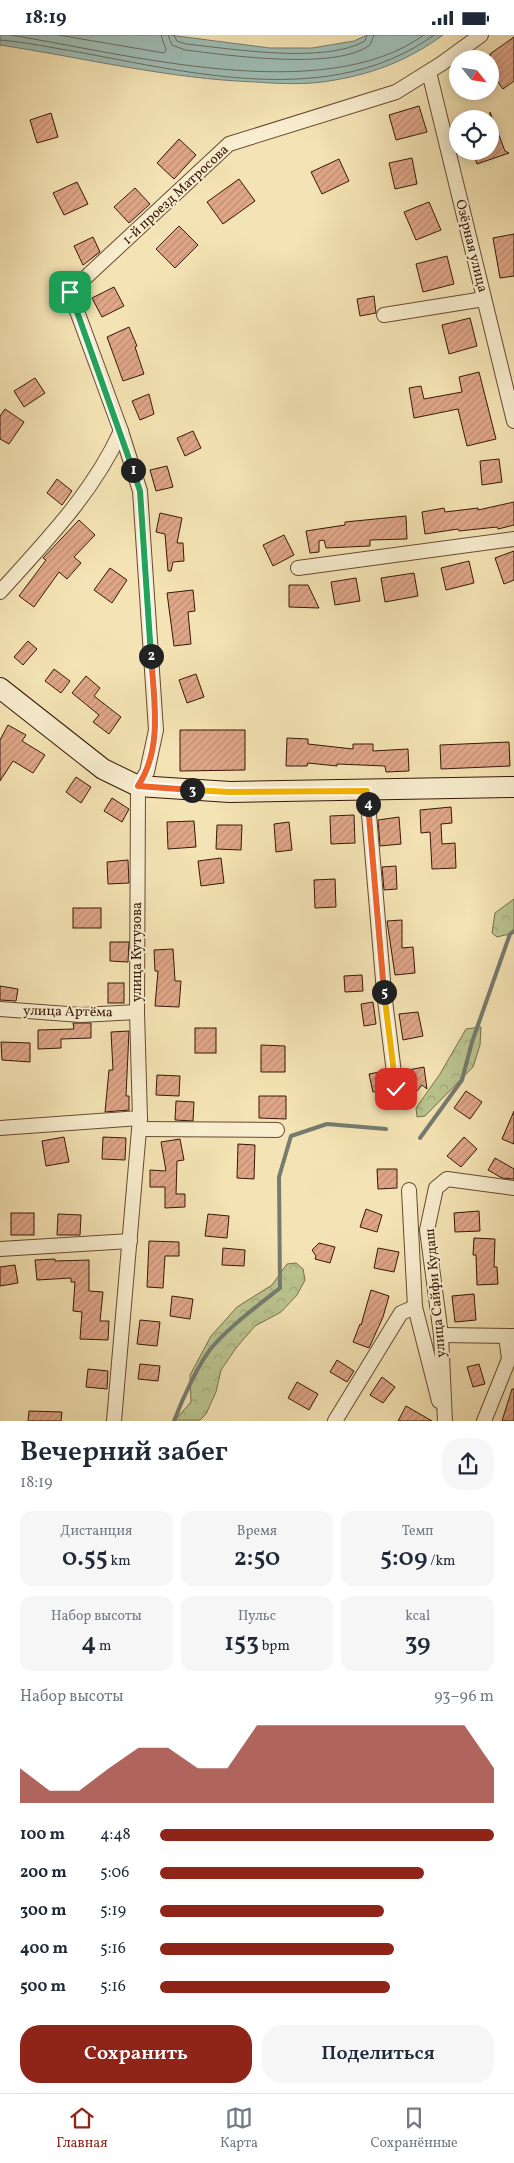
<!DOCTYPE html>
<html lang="ru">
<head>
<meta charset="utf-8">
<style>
	body { margin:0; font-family:Vollkorn,serif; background:#f6f6f7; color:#1f2937; height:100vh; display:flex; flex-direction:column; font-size:19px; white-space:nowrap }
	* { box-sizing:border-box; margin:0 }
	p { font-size:16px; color:#747a83 }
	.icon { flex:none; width:28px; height:28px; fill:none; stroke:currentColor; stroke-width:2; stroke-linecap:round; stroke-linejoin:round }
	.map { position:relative; height:1386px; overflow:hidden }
	.sheet { display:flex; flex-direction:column; background:#fff; flex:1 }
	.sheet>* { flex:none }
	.needle { width:32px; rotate:120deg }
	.controls { position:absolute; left:449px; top:15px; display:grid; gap:10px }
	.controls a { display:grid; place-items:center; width:50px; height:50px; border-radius:50%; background:#fff; box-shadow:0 2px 12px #0003; font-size:25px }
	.pin { position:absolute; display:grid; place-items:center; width:42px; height:42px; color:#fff; margin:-21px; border-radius:10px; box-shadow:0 2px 8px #0006 }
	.km { position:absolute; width:25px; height:25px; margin:-12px; border-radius:50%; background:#222; color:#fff; font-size:14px; line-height:25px; text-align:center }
	.round { display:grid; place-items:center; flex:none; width:52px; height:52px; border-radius:20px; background:#f6f6f7 }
	.head { display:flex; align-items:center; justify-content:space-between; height:85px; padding:0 20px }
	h1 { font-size:28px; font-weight:600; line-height:38px }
	.metrics { display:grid; grid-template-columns:repeat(3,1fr); gap:8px; height:85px; padding:5px 20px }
	.metrics div { display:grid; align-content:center; border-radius:12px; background:#f6f6f7; text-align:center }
	.metrics b { font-size:25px; font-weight:600 }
	.metrics small { font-size:14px; font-weight:400 }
	.metrics p { font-size:14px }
	.chart { height:140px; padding:10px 20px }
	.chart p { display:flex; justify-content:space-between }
	.chart svg { width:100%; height:90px; margin-top:5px; fill:#8f2418; opacity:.7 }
	.cta { display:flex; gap:10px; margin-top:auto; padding:10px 20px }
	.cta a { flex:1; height:58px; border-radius:20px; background:#8f2418; color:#fff; font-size:20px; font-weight:600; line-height:58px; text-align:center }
	.cta a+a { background:#f6f6f7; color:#1f2937 }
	ul { padding:0 20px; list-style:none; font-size:16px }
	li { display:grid; grid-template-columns:80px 60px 1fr; align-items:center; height:38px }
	li i { height:12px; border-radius:6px; background:#8f2418 }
	.status { display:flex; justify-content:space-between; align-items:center; height:35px; padding:0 25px; background:#fff; direction:ltr }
	.status svg { height:14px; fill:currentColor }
	.menu { display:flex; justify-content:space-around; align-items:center; height:70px; border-top:1px solid #e0e1e3; background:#fff; font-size:14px; color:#747a83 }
	.menu a { display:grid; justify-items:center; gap:2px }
	.menu .active { color:#8f2418 }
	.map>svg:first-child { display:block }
	.forest { fill:url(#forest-crowns); stroke:#786e4a }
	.water { fill:#9ebdb5; stroke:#757b6f }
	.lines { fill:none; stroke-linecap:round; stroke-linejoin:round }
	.shore { stroke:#6a6a5e; stroke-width:1 }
	.stream { stroke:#757b6f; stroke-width:4 }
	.building { fill:url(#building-hatch); stroke:#371807 }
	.minor-casing { stroke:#664b32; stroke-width:16 }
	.secondary-casing { stroke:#371807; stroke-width:22 }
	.minor { stroke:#f8edce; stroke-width:14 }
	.secondary { stroke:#f8edce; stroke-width:20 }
	.split-1-casing { stroke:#fff; stroke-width:10 }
	.split-2-casing { stroke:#fff; stroke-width:10 }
	.split-3-casing { stroke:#fff; stroke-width:10 }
	.split-4-casing { stroke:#fff; stroke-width:10 }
	.split-5-casing { stroke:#fff; stroke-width:10 }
	.split-6-casing { stroke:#fff; stroke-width:10 }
	.split-1 { stroke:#22a559; stroke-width:6 }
	.split-2 { stroke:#22a559; stroke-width:6 }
	.split-3 { stroke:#f0652b; stroke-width:6 }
	.split-4 { stroke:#f5b400; stroke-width:6 }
	.split-5 { stroke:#f0652b; stroke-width:6 }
	.split-6 { stroke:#f5b400; stroke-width:6 }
	.labels { text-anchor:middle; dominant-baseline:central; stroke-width:4; stroke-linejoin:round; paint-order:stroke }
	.street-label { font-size:14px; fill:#371807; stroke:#f8edce }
</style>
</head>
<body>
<div class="status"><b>18:19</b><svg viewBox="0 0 49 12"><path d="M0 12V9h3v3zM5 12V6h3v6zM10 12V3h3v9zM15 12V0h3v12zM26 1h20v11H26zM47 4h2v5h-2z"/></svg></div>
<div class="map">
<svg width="514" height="1386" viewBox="0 0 514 1386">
	<defs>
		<pattern id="forest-crowns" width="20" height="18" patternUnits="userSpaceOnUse" patternTransform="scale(1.25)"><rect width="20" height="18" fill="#bac48e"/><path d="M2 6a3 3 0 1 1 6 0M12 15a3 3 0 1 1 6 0" fill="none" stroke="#a0a879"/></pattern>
		<pattern id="building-hatch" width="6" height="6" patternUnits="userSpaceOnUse" patternTransform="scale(1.25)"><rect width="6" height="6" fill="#dfa688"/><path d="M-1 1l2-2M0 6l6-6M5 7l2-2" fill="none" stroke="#c08e74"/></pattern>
	</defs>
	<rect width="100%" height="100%" fill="#f4e3b4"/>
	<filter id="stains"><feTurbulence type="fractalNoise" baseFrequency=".004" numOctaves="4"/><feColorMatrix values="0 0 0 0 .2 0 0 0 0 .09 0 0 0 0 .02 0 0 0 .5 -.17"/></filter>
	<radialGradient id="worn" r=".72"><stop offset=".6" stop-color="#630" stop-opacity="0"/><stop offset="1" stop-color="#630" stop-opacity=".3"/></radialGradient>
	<g class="forest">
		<polygon points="514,864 514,898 497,902 492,898 495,878"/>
		<polygon points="481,992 480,1010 473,1032 425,1081 417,1082 416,1073 440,1039 466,994"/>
		<polygon points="296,1228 303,1234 305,1245 297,1260 281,1277 255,1291 236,1313 221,1335 216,1357 206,1379 200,1385 175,1385 191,1367 190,1340 211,1301 237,1272 272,1250 287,1229"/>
	</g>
	<path class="water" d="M0,0H169L270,13H312L354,6L367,0H443C410,24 376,38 335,45C310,50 282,49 256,47C170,44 85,23 0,10Z"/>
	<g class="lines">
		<g class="shore">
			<path d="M10,0C124,18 323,73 424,0"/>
			<polyline points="58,0 164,18 166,15 161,0"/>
			<path d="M168,0L172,10L185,15C227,20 336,36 370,10L374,0"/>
			<path d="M174,0L177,6L186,9C234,14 324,29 365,6L367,0"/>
			<path d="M0,5C26,7 53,13 78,17C192,38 332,74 434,0"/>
		</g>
		<g class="stream">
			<polyline points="420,1103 462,1045 472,1007 510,899 514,896"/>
			<path d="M174,1386C182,1365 199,1327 213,1311C233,1289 257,1271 280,1253L279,1142L291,1101L327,1089L386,1094"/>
		</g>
	</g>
	<g class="building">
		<polygon points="514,2 514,46 503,54 490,36 490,19"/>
		<polygon points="419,71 427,97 396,105 389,80"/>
		<polygon points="490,77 505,116 509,118 477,129 473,116 490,116"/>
		<polygon points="51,78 58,102 37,108 30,85"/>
		<polygon points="179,104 196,120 174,144 157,128"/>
		<polygon points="412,123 417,149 395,154 389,128"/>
		<polygon points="339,124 349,146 322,159 311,137"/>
		<polygon points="239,144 255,166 223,189 207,167"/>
		<polygon points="77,147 88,169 64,180 53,158"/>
		<polygon points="135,153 150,169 129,188 114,172"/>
		<polygon points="429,167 441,195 416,205 404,177"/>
		<polygon points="179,191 198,210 175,233 156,214"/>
		<polygon points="514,199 514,241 500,243 493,203"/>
		<polygon points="93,202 100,217 83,230 74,211"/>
		<polygon points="447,221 454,249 423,257 416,229"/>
		<polygon points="114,252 124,271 102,282 92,263"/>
		<polygon points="374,261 376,278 360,281 357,264"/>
		<polygon points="470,283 477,311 449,319 442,290"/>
		<polygon points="129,292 137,311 135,312 144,339 123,346 107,302"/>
		<polygon points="479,337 496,404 467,411 458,374 414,383 409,353 421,351 424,364 462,357 459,342"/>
		<polygon points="35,343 45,358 24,372 14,356"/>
		<polygon points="149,359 154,379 140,385 132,366"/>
		<polygon points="5,374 24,387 9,409 0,404 0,381"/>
		<polygon points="193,396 201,413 185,421 177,403"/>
		<polygon points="499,424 502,447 482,450 480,426"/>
		<polygon points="167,431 173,452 156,456 150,435"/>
		<polygon points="57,444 72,456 62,470 47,458"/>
		<polygon points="514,467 514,490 498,494 497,492 459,496 458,494 425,499 422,477 444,473 445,477 478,473 478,475"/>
		<polygon points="160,478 182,483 177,508 183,508 184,526 173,527 171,536 168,536 165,499 156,497"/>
		<polygon points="406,481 407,504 370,505 370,511 326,513 324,505 319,506 319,517 310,518 306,496 345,490 345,487"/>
		<polygon points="79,485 95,500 74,522 81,528 67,544 59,537 34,572 19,561 46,525 43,523"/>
		<polygon points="284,500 294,520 273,531 263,510"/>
		<polygon points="514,516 514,545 504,549 495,523"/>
		<polygon points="469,526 474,548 446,555 441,533"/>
		<polygon points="110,533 127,545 112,568 94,555"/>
		<polygon points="414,538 418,561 385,567 381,543"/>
		<polygon points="356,543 360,566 335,570 331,547"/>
		<polygon points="289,550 308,550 319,573 289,572"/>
		<polygon points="193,555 195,576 188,577 191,609 174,611 167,558"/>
		<polygon points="28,606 37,614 23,630 14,622"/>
		<polygon points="54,634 70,646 61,658 45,646"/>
		<polygon points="196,639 204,662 187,668 179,645"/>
		<polygon points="86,641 100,653 94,661 121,682 109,699 93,687 99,680 72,658"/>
		<polygon points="8,690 26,700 22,706 45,720 33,738 13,726 0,746 0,705"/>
		<polygon points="180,695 245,695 245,735 180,736"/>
		<polygon points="287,703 308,704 308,709 353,714 353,709 373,709 373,716 408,714 409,736 386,737 385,731 337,729 337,731 308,728 307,731 286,731"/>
		<polygon points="509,707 510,731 441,734 440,710"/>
		<polygon points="76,742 91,752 81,768 66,757"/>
		<polygon points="112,763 129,774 122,787 104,776"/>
		<polygon points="451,772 452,788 441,789 442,809 455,808 456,833 432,834 430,797 421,798 420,775"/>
		<polygon points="354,780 355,808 331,809 330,781"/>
		<polygon points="399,782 401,809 380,811 378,785"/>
		<polygon points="194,786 196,812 168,814 167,787"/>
		<polygon points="289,787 292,815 276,817 274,789"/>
		<polygon points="217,790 242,790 241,815 216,814"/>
		<polygon points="221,823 224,848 201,851 198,826"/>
		<polygon points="128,825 129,848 108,849 107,827"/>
		<polygon points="396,831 397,854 384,855 382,832"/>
		<polygon points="335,844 336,872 315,873 314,845"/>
		<rect x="73" y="873" width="28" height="20"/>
		<polygon points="402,885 402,913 413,912 415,938 395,940 387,886"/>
		<polygon points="110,907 129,907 128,927 110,926"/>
		<polygon points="173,914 175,946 181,946 179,972 155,971 158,936 155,936 154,915"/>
		<polygon points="362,940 363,956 345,957 344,941"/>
		<rect x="108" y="948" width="16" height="20"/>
		<polygon points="0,951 18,954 16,966 0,965"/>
		<polygon points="373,967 376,989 364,991 361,969"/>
		<polygon points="418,977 423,1001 403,1005 399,979"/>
		<polygon points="73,988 91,988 91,1003 61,1004 61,1013 38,1014 38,995 74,994"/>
		<rect x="195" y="993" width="21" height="25"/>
		<polygon points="129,996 126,1061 129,1061 129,1075 105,1077 109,1035 113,1035 111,997"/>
		<polygon points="1,1007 30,1008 30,1027 2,1025"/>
		<polygon points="261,1010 285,1011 285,1037 261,1037"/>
		<polygon points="424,1032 427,1054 422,1050 417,1056 410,1058 408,1051 405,1052 403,1036"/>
		<polygon points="385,1036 387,1055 373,1057 369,1039"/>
		<polygon points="157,1040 180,1041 179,1061 156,1060"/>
		<polygon points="466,1056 482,1067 470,1084 454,1073"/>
		<polygon points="259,1061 286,1061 286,1084 259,1083"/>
		<polygon points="176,1066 194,1067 193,1086 175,1085"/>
		<polygon points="514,1076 514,1109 502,1104"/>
		<polygon points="64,1102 69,1127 46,1131 42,1106"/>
		<polygon points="103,1102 126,1103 125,1125 102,1124"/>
		<polygon points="464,1102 477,1114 461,1132 447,1121"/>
		<polygon points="180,1104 184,1125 177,1126 176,1159 185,1159 185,1172 165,1173 165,1152 150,1152 150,1135 166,1136 161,1107"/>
		<polygon points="238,1109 255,1110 254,1144 237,1143"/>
		<polygon points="495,1123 514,1134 514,1144 502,1143 488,1135"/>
		<polygon points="377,1134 397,1134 397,1153 378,1154"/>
		<polygon points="366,1174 382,1180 377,1197 360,1192"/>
		<polygon points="479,1176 480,1196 455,1197 454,1178"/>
		<rect x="11" y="1178" width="23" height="22"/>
		<polygon points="58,1179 81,1180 80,1200 57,1200"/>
		<polygon points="208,1179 229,1181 227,1203 205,1201"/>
		<polygon points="474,1203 495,1204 494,1232 497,1232 498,1249 477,1250 476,1220 473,1220"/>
		<polygon points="149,1206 179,1207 179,1221 165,1221 163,1253 147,1252"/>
		<polygon points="319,1208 335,1212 330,1228 315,1224 316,1221 312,1215"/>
		<polygon points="223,1213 245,1215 244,1231 222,1230"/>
		<polygon points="378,1213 399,1217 394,1237 374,1233"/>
		<polygon points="55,1224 55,1226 89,1225 89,1256 103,1257 100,1286 109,1286 108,1305 80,1304 82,1277 73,1276 75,1247 71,1247 71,1243 37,1245 35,1225"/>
		<polygon points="15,1230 18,1248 0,1251 0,1232"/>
		<polygon points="371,1255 389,1261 383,1282 369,1313 353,1307 360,1289 361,1290"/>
		<polygon points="474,1259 476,1285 455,1287 452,1261"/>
		<polygon points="172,1261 193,1264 190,1284 170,1281"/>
		<polygon points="140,1285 160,1287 157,1311 137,1309"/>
		<polygon points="337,1325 354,1336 347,1347 330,1337"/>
		<polygon points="140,1329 160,1331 158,1346 138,1344"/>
		<polygon points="479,1329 485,1349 473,1352 467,1332"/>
		<polygon points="88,1334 108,1336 107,1354 86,1352"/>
		<polygon points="382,1342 395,1352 383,1368 370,1360"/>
		<polygon points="297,1347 318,1359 309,1375 288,1363"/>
		<polygon points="512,1354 514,1354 514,1386 502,1386"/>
		<polygon points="406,1371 432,1386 398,1386"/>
		<polygon points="29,1376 62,1377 61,1386 28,1386"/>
	</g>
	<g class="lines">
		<g class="minor-casing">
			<g id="minor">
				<polyline points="429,37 514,386"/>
				<polyline points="384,280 484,264"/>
				<polyline points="298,533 514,504"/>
				<path d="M0,557C45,507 93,458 121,396"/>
				<polyline points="367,756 384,957 396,1054"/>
				<polyline points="0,974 81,980 137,977"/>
				<polyline points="0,1093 140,1083"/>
				<polyline points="140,1094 277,1095"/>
				<polyline points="409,1155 415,1272 439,1366"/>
				<polyline points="0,1214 130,1206"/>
				<polyline points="441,1300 514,1301"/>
				<polyline points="114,1386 140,1083 137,977 138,751 147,737 156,695 140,456 121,396 70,257 229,109 396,57 441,29 481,0"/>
				<polyline points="335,1386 401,1278 415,1272"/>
				<polyline points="445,1386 441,1300 427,1195 436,1153 447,1144 514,1153"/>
				<polyline points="484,1386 509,1324 506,1301"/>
			</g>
		</g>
		<g class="secondary-casing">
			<polyline id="secondary" points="0,653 103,734 138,751 230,757 514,752"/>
		</g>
		<use href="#minor" class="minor"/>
		<use href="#secondary" class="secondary"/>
	</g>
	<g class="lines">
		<g class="split-1-casing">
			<polyline id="split-1" points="70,257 133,435"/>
		</g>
		<g class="split-2-casing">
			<polyline id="split-2" points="133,435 140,456 151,621"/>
		</g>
		<g class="split-3-casing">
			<path id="split-3" d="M151,621C154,665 163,713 138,751L192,755"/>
		</g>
		<g class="split-4-casing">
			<polyline id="split-4" points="192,755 230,757 367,756 368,769"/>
		</g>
		<g class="split-5-casing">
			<polyline id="split-5" points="368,769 384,957"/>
		</g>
		<g class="split-6-casing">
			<polyline id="split-6" points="384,957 396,1054"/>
		</g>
		<use href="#split-1" class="split-1"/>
		<use href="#split-2" class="split-2"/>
		<use href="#split-3" class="split-3"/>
		<use href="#split-4" class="split-4"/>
		<use href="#split-5" class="split-5"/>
		<use href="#split-6" class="split-6"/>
	</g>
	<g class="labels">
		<g class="street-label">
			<text transform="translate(176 160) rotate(-43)">1-й проезд Матросова</text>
			<text transform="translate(471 211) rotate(76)">Озёрная улица</text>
			<text transform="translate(137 917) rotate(-90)">улица Кутузова</text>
			<text transform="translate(68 977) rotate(1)">улица Артёма</text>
			<text transform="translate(436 1258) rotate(-95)">улица Сайфи Кудаш</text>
		</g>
	</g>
	<rect width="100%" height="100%" filter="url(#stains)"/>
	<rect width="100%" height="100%" fill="url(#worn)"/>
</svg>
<div class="controls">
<a><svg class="needle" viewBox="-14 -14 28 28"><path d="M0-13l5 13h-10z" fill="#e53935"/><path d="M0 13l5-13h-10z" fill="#747a83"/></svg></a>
<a><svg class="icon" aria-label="locate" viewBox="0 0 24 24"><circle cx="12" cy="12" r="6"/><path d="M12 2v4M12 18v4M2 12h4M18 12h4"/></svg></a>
</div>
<div class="pin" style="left:70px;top:257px;background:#1e9e55"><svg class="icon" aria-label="arrive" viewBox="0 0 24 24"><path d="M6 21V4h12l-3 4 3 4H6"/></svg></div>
<div class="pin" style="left:396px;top:1054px;background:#d93025"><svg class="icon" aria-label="check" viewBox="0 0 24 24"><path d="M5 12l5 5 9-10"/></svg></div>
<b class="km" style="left:133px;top:435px">1</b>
<b class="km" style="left:151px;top:621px">2</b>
<b class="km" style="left:192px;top:755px">3</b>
<b class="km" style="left:368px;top:769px">4</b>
<b class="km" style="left:384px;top:957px">5</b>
</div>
<section class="sheet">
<div class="head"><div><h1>Вечерний забег</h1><p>18:19</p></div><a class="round"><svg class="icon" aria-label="share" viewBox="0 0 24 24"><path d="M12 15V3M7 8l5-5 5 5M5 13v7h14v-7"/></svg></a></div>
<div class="metrics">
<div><p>Дистанция</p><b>0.55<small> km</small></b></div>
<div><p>Время</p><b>2:50</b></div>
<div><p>Темп</p><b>5:09<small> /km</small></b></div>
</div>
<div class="metrics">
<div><p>Набор высоты</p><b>4<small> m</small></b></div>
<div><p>Пульс</p><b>153<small> bpm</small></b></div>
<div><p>kcal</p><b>39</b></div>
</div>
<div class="chart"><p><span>Набор высоты</span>93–96 m</p>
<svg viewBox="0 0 160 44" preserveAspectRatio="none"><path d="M0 44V27L10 38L20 38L30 27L40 17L50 17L60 27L70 27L80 6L90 6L100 6L110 6L120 6L130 6L140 6L150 6L160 27V44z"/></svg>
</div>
<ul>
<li><b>100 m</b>4:48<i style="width:100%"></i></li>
<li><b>200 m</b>5:06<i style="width:79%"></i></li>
<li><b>300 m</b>5:19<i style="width:67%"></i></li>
<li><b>400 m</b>5:16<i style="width:70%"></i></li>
<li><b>500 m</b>5:16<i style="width:69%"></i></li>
</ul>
<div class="cta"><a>Сохранить</a><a>Поделиться</a></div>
</section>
<nav class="menu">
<a class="active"><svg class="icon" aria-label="home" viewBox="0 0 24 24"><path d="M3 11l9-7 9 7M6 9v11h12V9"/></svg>Главная</a>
<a><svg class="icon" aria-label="map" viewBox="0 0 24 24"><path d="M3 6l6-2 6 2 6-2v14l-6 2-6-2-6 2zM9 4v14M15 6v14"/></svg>Карта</a>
<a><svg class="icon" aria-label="saved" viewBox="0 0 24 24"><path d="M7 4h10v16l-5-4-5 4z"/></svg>Сохранённые</a>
</nav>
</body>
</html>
